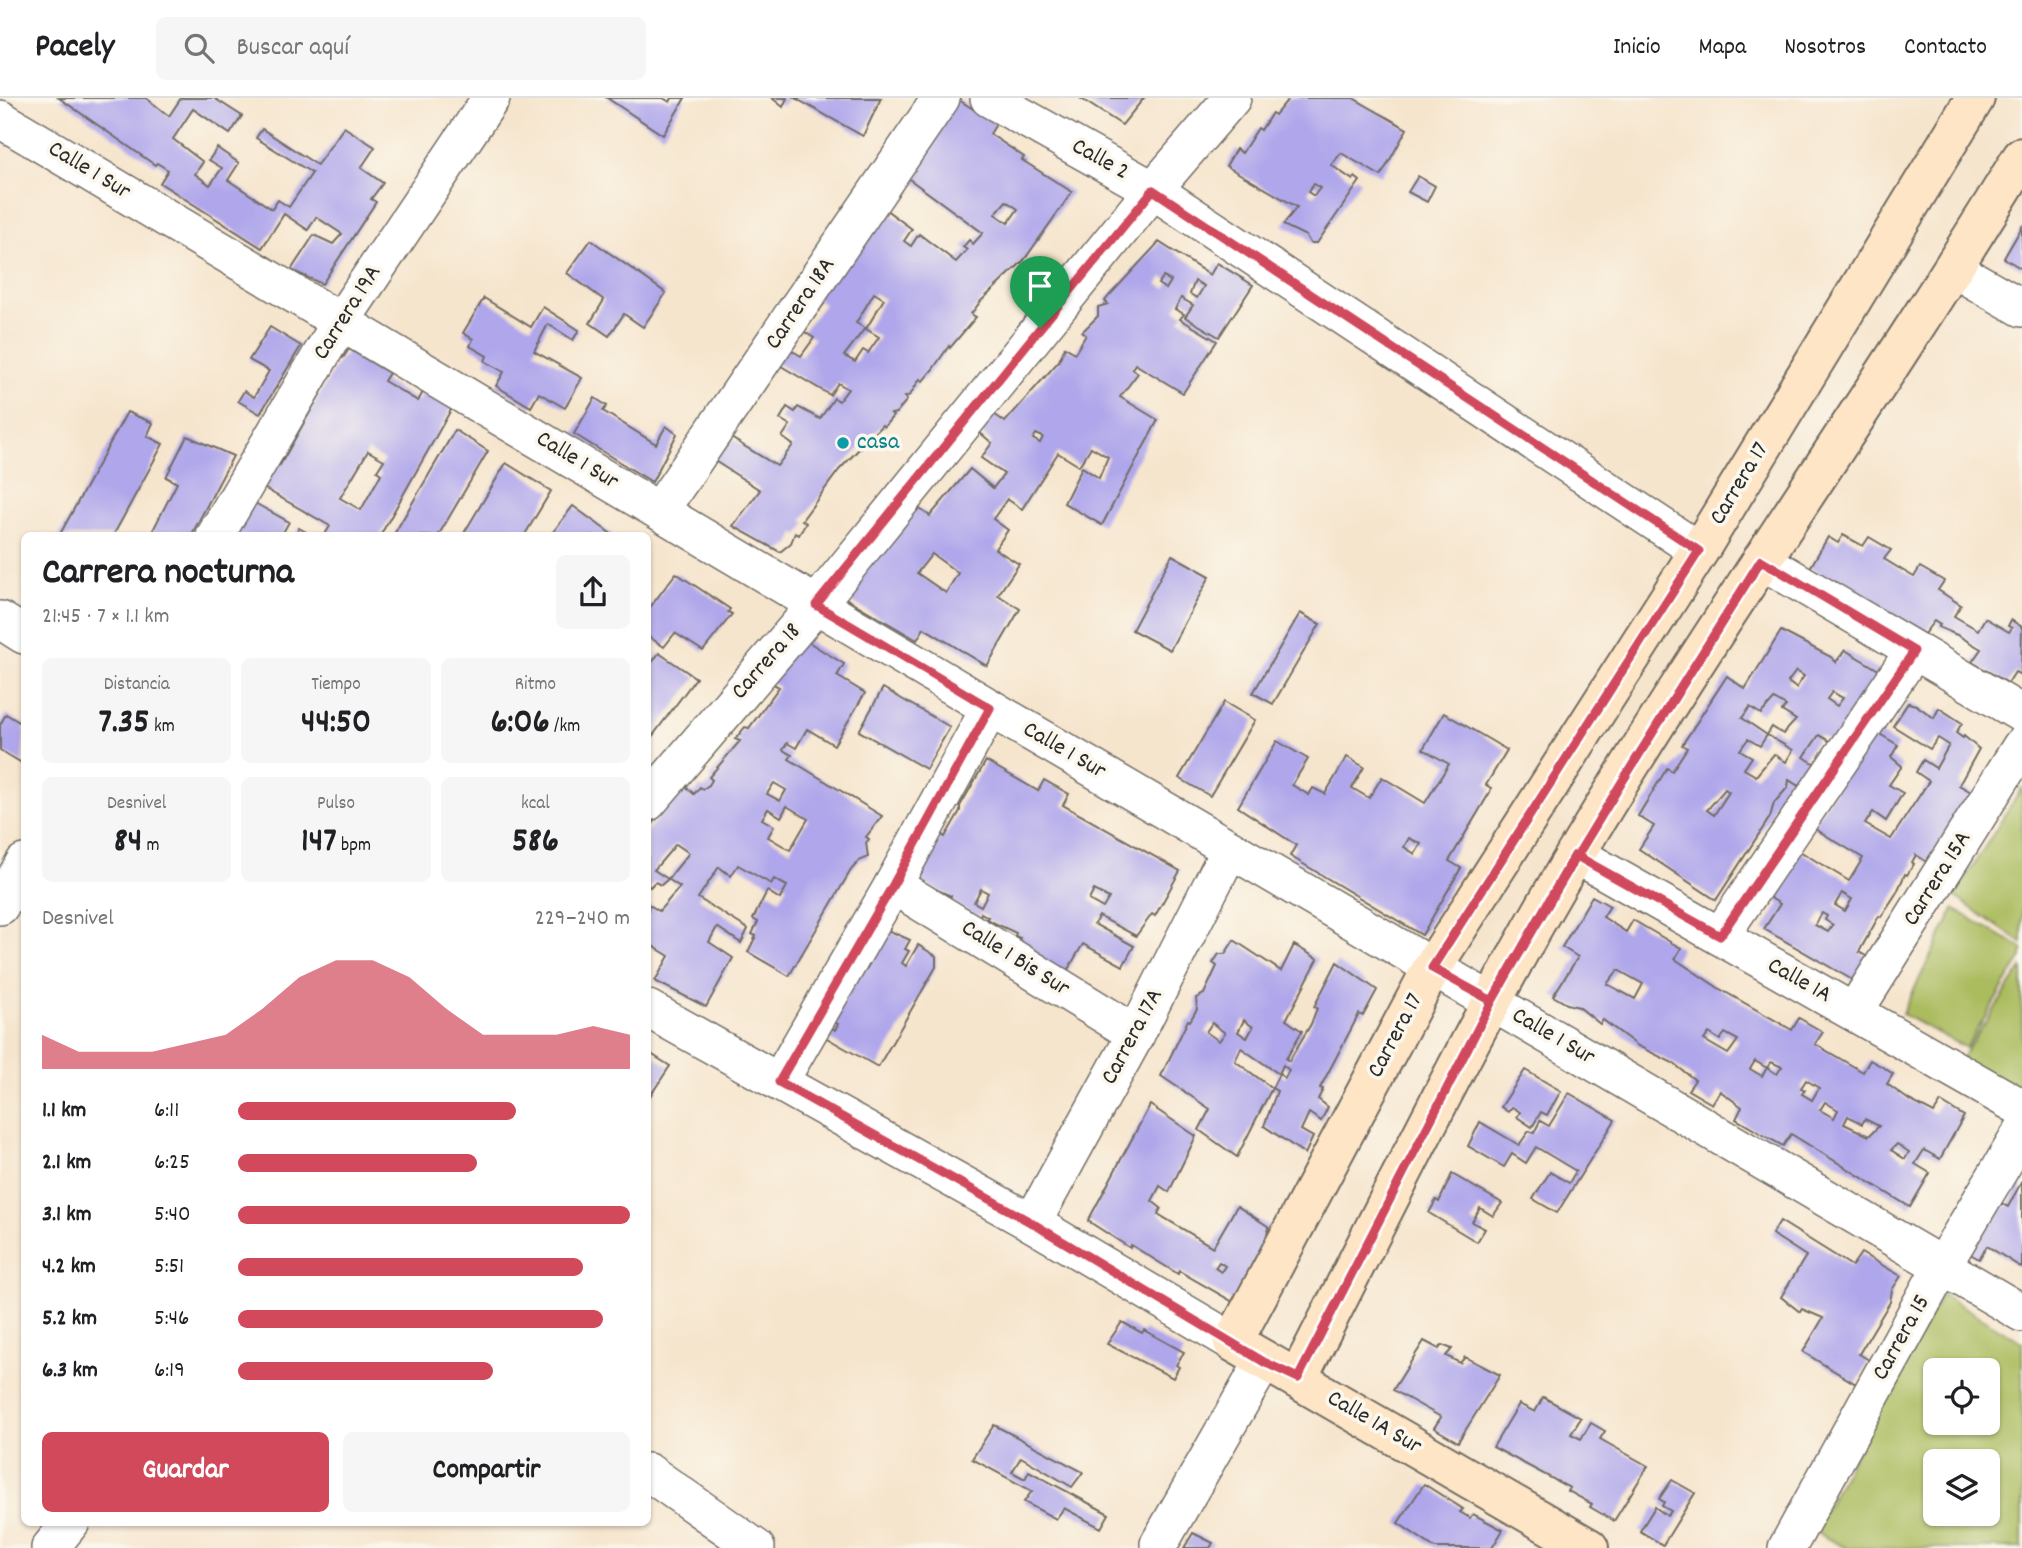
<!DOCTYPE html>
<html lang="es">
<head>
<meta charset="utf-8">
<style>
	body { margin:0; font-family:Dekko,sans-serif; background:#f6f6f6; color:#202124; height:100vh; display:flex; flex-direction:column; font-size:26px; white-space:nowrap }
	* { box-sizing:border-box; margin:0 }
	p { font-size:23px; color:#757577 }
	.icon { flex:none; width:38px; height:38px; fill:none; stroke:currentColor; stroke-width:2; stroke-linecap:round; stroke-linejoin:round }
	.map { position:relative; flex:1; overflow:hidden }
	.drawer { position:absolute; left:21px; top:434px; width:630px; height:994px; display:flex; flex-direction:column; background:#fff; border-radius:10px; box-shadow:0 2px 5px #0004 }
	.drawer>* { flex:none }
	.buttons { position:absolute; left:1923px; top:1260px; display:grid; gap:14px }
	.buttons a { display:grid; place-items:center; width:77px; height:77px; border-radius:10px; background:#fff; box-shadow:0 2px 5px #0004; font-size:35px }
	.pin { position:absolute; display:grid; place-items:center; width:60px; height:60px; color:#fff; margin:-72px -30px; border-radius:50% 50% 50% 0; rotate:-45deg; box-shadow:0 0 7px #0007 }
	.pin .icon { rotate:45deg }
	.round { display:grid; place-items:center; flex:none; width:74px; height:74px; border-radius:10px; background:#f6f6f6 }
	.headline { display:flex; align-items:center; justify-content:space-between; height:119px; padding:0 21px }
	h1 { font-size:38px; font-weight:800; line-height:52px }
	.stats { display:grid; grid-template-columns:repeat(3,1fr); gap:10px; height:119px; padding:7px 21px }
	.stats div { display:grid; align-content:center; border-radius:10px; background:#f6f6f6; text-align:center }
	.stats b { font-size:35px; font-weight:800 }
	.stats small { font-size:19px; font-weight:400 }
	.stats p { font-size:19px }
	.chart { height:196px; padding:14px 21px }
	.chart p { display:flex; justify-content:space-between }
	.chart svg { width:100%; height:126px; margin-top:7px; fill:#d1495b; opacity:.7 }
	.action { display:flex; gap:14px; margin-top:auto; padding:14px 21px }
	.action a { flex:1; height:80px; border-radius:10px; background:#d1495b; color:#fff; font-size:28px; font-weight:800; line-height:80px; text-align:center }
	.action a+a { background:#f6f6f6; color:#202124 }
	ul { padding:0 21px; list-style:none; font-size:23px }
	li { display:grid; grid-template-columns:112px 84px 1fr; align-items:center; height:52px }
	li i { height:18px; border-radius:9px; background:#d1495b }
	header { display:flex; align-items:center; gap:42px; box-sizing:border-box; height:98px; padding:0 35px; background:#fff; border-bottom:2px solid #e0e0e0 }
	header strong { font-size:33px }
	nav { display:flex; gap:38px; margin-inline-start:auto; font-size:24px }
	.search { width:490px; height:63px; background:#f6f6f6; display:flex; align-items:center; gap:18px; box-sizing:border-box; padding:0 24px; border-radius:10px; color:#757577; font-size:26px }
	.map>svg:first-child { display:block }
	.green { fill:#abbc5f; stroke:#6b7445; stroke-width:2; fill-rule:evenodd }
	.building { fill:#afa6eb; fill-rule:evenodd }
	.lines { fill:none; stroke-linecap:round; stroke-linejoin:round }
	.street-casing { stroke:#726c64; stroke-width:40 }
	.secondary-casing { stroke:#726c64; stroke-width:42 }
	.street { stroke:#fff; stroke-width:37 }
	.secondary { stroke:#fee5c5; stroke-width:38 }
	.route-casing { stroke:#fff; stroke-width:14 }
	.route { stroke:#d1495b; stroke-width:9 }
	.culture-dot { fill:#0f9aa8; stroke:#fbf7ec; stroke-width:2.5 }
	.labels { text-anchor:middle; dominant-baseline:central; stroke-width:7; stroke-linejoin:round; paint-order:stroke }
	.street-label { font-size:24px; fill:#2b2b2b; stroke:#fbf7ec }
	.culture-label { font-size:24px; fill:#0d838f; stroke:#fbf7ec; text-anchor:start }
</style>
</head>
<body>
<header>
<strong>Pacely</strong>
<div class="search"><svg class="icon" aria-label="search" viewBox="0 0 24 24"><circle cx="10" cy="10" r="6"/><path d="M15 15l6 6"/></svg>Buscar aquí</div>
<nav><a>Inicio</a><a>Mapa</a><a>Nosotros</a><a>Contacto</a></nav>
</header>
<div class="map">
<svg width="2022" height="1450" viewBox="0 0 2022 1450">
	<rect width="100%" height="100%" fill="#fbf7ec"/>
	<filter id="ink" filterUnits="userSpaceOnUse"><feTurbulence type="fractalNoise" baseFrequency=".0143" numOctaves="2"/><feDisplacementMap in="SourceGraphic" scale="14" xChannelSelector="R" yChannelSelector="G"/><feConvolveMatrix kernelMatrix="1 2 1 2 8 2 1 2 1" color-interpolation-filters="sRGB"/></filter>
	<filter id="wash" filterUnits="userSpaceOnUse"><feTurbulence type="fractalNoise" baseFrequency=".00686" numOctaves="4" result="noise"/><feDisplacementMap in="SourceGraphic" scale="28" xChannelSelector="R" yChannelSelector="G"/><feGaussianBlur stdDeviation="1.57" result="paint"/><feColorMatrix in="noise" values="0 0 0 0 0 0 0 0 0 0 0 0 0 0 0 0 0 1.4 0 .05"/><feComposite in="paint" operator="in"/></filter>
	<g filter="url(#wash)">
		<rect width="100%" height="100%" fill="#f6e5cd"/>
		<g class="green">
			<polygon points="2022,690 2022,845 1954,798"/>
			<polygon points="1954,811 2022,850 2022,859 1966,950 1902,916"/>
			<polygon points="2022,870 2022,984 2015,995 1961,961"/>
			<path d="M1942,1196L2022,1244V1450H1846L1813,1433ZM1936,1272H1988V1325H1936ZM1936,1363H1988V1416H1936Z"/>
		</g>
		<g id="blocks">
			<g class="building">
				<polygon points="59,0 146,0 169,18 181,0 214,0 242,18 230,36 193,11 173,41 203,64 195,76 210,87 222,70 209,62 217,50 239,65 228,82 272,111 278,102 289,109 312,75 256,40 262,31 317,67 344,29 375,49 361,70 383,85 371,101 376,104 322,186 291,172 314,137 333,146 342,136 316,119 308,132 284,116 262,150 160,85 168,72 157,65 155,67"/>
				<polygon points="607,0 663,0 670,4 672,0 685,0 663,37"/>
				<polygon points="772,0 787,0 783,9"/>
				<polygon points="795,0 881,0 863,38"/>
				<path d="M956,0L996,26L990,36L1024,59L1022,62L1072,94L1024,162L981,203L971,216L976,219L950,250L949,248L933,271L923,283L920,281L910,297L905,299L907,302L896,315L891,316L893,318L884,329L882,327L839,372L802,422L806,425L799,437L795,435L791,445L780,454L733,428L760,392L710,360L726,337L777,368L793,347L782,339L790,327L780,321L787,309L795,314L798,309L820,321L834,300L839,303L848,291L838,285L830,297L771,262L783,247L801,258L814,240L803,233L824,206L814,199L882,109L912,131L904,143L911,148L919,136L956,164L967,152L963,149L969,142L973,146L983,135L905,78ZM1006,103L1018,111L1008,125L995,116ZM874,195L884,201L866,231L879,239L868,255L863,252L855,264L844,258L865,230L856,225Z"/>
				<polygon points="1080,0 1144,0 1122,27"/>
				<path d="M1289,0H1353L1407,31L1381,78L1341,55L1331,67L1353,82L1355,79L1360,83L1317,145H1310L1306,138L1283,127L1297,109L1226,68L1236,51L1242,55L1258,30L1261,32L1272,15L1275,17ZM1314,86L1320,90L1314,98L1308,94Z"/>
				<polygon points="1418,78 1435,88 1427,104 1408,94"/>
				<polygon points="2022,129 2022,171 2004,160"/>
				<polygon points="591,142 666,195 643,229 624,216 609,238 590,225 604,202 567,175"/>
				<path d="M1159,144L1210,177L1217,165L1253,187L1219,239L1185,219L1193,207L1181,200L1175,211L1184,216L1180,221L1217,243L1183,295L1135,266L1132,271L1138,275L1120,299L1158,322L1102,427L1064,405L1082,369L1099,380L1108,359L1091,349L1079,368L1058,355L1022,411L1007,401L993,421L1008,432L995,451L1019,466L998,497L1020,511L987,568L924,530L917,542L842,498L917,409L930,418L970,371L993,390L1004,376L981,360L992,345L979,334L994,316L1005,324L1059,263L1065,249L1075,255L1086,237L1082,234L1098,218V209L1108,206L1105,203L1109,198ZM1163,179L1171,183L1166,191L1158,186ZM1195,183L1204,188L1197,200L1190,196ZM1036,336L1043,339L1040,345L1033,341ZM932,456L958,475L946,495L917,475Z"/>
				<polygon points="484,200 531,229 543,209 579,232 573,242 548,226 534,253 582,280 565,310 539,295 531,309 496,288 504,274 485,263 487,258 470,248 473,241 463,235"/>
				<polygon points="270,229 301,248 260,316 238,303 244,293 254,299 269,273 249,262"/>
				<path d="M349,251L389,275L384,283L418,303L423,294L452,310L380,438H324L330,428L262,389L277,365L280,367L341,259L343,260ZM368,353L384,362L377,373L381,376L361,412L340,400Z"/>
				<polygon points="595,300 607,308 603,313 656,346 666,328 677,336 652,384 574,336"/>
				<polygon points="127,314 153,325 147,338 163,346 113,438 59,438"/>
				<polygon points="455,332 488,353 438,438 393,438"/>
				<polygon points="187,338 233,358 191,438 150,438 177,385 166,379"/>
				<polygon points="506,365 551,393 524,438 467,438 464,435"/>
				<polygon points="253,404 289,424 281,438 233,438"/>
				<polygon points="573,408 610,435 614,438 550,438"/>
				<polygon points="299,430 313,438 295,438"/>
				<polygon points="1843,437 1863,448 1869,439 1891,452 1884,461 1902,472 1914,479 1920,469 1944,483 1938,492 1961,507 1954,518 1978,532 1985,520 2009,534 2012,530 2008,528 2011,522 2022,529 2021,577 2015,574 2008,585 1972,564 1981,551 1957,537 1938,529 1940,527 1934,523 1924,536 1810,470 1828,439 1838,445"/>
				<polygon points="1172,457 1210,478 1170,552 1132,532"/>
				<polygon points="676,475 730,511 728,514 732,516 703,553 675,535 664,549 648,538 648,512"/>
				<polygon points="1300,515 1320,526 1273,606 1253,595"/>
				<path d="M1781,533L1831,559L1836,564L1845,552L1882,574L1833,645L1819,637L1804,659L1818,668L1803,691L1789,682L1788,689L1774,705L1770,719L1716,802L1639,751L1654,728L1638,718L1667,670L1672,673L1687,650L1682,647L1727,578L1745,591ZM1796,573L1804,578L1796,590L1788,584ZM1832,594L1843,600L1837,608L1827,601ZM1774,601L1786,608L1782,613L1796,622L1783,636L1772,629L1767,637L1793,652L1786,664L1774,656L1756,678L1744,671L1752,659L1740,652L1748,641L1760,648L1767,637L1742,620L1750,609L1761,616ZM1725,691L1729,694L1714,717L1707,712Z"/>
				<path d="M802,540L844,566L837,578L865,595L834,647L807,631L796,650L787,645L783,652L792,657L789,661L882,718L866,739L869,741L866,745L868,759L859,763L851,772L789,878L748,854L756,838L752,836L758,824L753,821L767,793L780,801L787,788L774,781L771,786L738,767L731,778L719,769L698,800L748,831L741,845L717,829L709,844L733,860L706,909L655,883L669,858L648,845V806L659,813L680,789L668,781L689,755L676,746L654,772L668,781L661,787L655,784L650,789L648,787V732L684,687L694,696L700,689L703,691L709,687L712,682L709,679L740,643L735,641L745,629L749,630L779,589L768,583ZM774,685L786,692L780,703L767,696ZM787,708L808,721L790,752L768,739L774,728L762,721L768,711L781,719Z"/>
				<polygon points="659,555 696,580 648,644 648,570"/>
				<polygon points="883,590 950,629 926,671 859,633"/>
				<polygon points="1224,604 1255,622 1210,698 1179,680"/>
				<path d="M1908,605L1916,607L1934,620L1939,610L1962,625L1956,635L1963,640L1964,638L1979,651L1959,687L1973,695L1930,766L1916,757L1912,764L1914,766L1907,777L1905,776L1897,794L1881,819L1879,818L1859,854L1871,861L1856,884L1764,831L1780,806L1769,799L1798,752L1849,783L1863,760L1812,729L1873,632L1898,647L1891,659L1902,668L1889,687L1903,695L1886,723L1873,714L1865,726L1891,741L1929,683L1916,674L1923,662L1936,670L1949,647L1938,640L1930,651L1893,628ZM1842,795L1852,801L1845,813L1835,807ZM1822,815L1827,818L1825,822L1833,827L1828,834L1815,827Z"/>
				<path d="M1444,615L1507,652L1486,687L1491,690L1490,694L1449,763L1461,770L1422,837L1290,758L1296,747L1238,709L1277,643L1308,661L1292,687L1309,697L1313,690L1325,696L1347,659L1364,669L1352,690L1369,700L1382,679L1425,705L1449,666L1423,651ZM1409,740L1421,746L1415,756L1404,749Z"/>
				<polygon points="6,616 24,627 22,665 0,652 0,627"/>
				<path d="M986,663L1038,693L1044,682L1069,696L1063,707L1180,773L1155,818L1152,816L1136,838L1099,818L1094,826L1134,848L1123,868L1083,846L1063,880L1013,852L1020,840L1015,838L1016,835L986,821L988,819L981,815L980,818L969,814L949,802L951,798L917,783L941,737L945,739L960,713V708ZM981,791L988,795L981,808L974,804ZM1094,792L1109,800L1103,810L1089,802Z"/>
				<path d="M1592,798L1610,808L1603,819L1626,834L1633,822L1672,845L1681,850L1675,861L1720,891L1792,932L1799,920L1823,934L1815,946L1863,974L1870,962L1886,971L1893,976L1887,986L1909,1002L1934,1015L1941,1004L1964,1018L1940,1061L1924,1052L1915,1066L1930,1075L1910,1109L1791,1036L1783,1048L1772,1042L1736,1021L1742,1009L1720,993L1712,1006L1688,992L1695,982L1673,965L1638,948L1603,922L1600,926L1579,909L1567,906L1553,898L1578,859L1562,849ZM1618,872L1643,886L1635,901L1607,886ZM1709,935L1720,942L1725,935L1738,942L1728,956L1704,942ZM1755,963L1767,970L1771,964L1782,969L1777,976L1767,970L1762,978L1750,971ZM1806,982L1819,990L1812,1002L1802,996L1805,992L1801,990ZM1825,1004L1838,1012L1834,1020L1820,1012ZM1848,1018L1862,1026L1865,1021L1879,1028L1869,1038L1844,1026ZM1897,1046L1909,1054L1905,1061L1891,1052Z"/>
				<polygon points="890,833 910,842 905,851 909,853 902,865 906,868 918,847 936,858 936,869 878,969 825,939 831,929 835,932 838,926 834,924 877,835"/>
				<path d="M1234,842L1281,873L1294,847L1318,861L1286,922L1302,933L1286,961L1289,963L1311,926L1317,910L1314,909L1337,864L1377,892L1363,918L1359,916L1320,990L1323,991L1318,1001L1328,1009L1321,1023L1309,1015L1301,1032L1313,1039L1305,1056L1264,1028L1277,993L1272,990L1279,976L1285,980L1289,972L1283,967L1279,976L1241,950L1235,963L1272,990L1237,1059L1199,1032L1210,1011L1161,978L1188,922L1190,923L1197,911L1196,900L1204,896L1217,868L1213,865L1219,856H1225ZM1244,922L1253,929L1247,940L1238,934ZM1212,925L1225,935L1219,943L1206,934Z"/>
				<polygon points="648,954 670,968 648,1001"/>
				<polygon points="1525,972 1561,993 1547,1017 1541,1014 1532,1029 1517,1019 1520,1014 1512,1009 1508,1014 1501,1009"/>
				<polygon points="1569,995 1615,1022 1557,1115 1533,1101 1550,1074 1569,1085 1576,1073 1536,1049 1526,1065 1512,1056 1504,1069 1468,1048 1480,1024 1519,1047 1529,1033 1534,1035 1540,1023 1549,1028"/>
				<path d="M1150,1007L1196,1038L1169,1094L1160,1088L1152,1103L1161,1110L1158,1116L1213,1149L1237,1108L1269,1129L1264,1147L1235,1205L1179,1173L1178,1176L1131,1147L1130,1150L1088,1123ZM1219,1164L1225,1168L1221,1174L1215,1170Z"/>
				<polygon points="1452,1076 1502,1105 1493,1118 1480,1110 1472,1124 1485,1131 1477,1144 1429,1115 1436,1102 1439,1104"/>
				<polygon points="2022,1083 2022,1170 1987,1148 1979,1161 1965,1153 1995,1102 2008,1109"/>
				<polygon points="1780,1123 1852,1168 1861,1155 1901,1178 1892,1192 1890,1204 1859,1256 1869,1262 1856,1286 1803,1254 1823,1220 1802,1211 1800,1214 1781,1199 1806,1158 1772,1136"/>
				<polygon points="1122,1224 1142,1235 1144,1232 1184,1254 1176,1267 1179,1269 1173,1280 1107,1246"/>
				<polygon points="1424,1243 1439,1251 1442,1247 1452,1251 1446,1258 1460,1265 1465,1259 1500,1277 1458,1344 1434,1330 1441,1319 1393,1292"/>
				<polygon points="1543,1299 1581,1320 1571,1336 1581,1341 1591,1325 1605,1333 1600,1341 1648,1368 1614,1423 1590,1409 1592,1406 1568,1393 1570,1390 1493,1349 1519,1306 1535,1314"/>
				<polygon points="994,1327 1083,1374 1072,1389 1021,1359 1012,1374 1025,1381 1029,1373 1109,1416 1101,1430 1064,1410 1056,1421 1024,1404 1032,1393 972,1361"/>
				<polygon points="1672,1382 1695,1395 1663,1447 1640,1433 1655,1409 1667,1418 1669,1416 1671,1413 1662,1408 1664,1404 1659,1401"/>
				<polygon points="1424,1386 1463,1411 1460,1414 1470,1420 1473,1416 1503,1432 1492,1450 1435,1450 1398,1425"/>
				<polygon points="1193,1435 1213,1445 1210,1450 1184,1450"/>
			</g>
		</g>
	</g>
	<g filter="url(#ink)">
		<use href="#blocks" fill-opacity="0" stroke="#726c64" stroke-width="2"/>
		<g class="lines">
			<g class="street-casing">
				<g id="street">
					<polyline points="989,0 1153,92 1699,453"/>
					<polyline points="0,21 990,610 2022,1215"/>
					<polyline points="1954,171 2022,210"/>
					<polyline points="660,412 941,0"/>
					<polyline points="215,438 341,223 491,0"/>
					<polyline points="1761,462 2022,616"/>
					<polyline points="0,522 24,537"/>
					<polyline points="648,704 816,507 1153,92 1232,0"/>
					<polyline points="1575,756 2022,1010"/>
					<polyline points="893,787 1136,936"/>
					<polyline points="0,808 24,765"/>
					<polyline points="1720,838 1914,553"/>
					<polyline points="648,911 1032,1125 1233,1244"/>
					<polyline points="1854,914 2022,647"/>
					<polyline points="779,984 893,787 990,610"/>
					<polyline points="1032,1125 1136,936 1230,751"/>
					<polyline points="648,1374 756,1450"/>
					<polyline points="1159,1446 1264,1263"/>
					<polyline points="50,1450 71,1424"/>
					<polyline points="1787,1450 1942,1168 2022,1034"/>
				</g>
			</g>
			<g class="secondary-casing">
				<g id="secondary">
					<path d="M1298,1280C1388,1105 1474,926 1575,757C1717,520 1878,295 2022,59"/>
					<polyline points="1589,1450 1233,1244 1432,870 1699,453 1975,0"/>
				</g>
			</g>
			<use href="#street" class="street"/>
			<use href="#secondary" class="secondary"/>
		</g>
	</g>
	<g class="lines" filter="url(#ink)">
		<g class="route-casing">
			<path id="route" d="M1040,230L816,507L990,610L893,787L779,984L1032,1125L1264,1264L1298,1280L1492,903L1575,757L1720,838L1914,553L1761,462C1669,608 1577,753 1492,903L1432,870L1699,453L1153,92L1040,230"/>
		</g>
		<use href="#route" class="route"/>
	</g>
	<circle class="culture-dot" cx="843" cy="345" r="7"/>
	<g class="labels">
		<g class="street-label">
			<text transform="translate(1100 62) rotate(29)">Calle 2</text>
			<text transform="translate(89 73) rotate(31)">Calle 1 Sur</text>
			<text transform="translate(801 206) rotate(-56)">Carrera 18A</text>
			<text transform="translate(348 215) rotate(-58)">Carrera 19A</text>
			<text transform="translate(577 363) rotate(31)">Calle 1 Sur</text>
			<text transform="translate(1740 386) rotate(-59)">Carrera 17</text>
			<text transform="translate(767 564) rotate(-49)">Carrera 18</text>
			<text transform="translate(1064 653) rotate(30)">Calle 1 Sur</text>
			<text transform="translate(1938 781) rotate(-58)">Carrera 15A</text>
			<text transform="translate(1015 861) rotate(32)">Calle 1 Bis Sur</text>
			<text transform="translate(1799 883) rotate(29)">Calle 1A</text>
			<text transform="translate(1396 938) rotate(-62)">Carrera 17</text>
			<text transform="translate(1133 939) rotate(-62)">Carrera 17A</text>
			<text transform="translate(1553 939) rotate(30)">Calle 1 Sur</text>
			<text transform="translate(1902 1240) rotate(-61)">Carrera 15</text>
			<text transform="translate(1374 1325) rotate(30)">Calle 1A Sur</text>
		</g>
		<g class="culture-label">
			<text x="857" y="345">casa</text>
		</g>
	</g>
</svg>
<div class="buttons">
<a><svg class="icon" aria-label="locate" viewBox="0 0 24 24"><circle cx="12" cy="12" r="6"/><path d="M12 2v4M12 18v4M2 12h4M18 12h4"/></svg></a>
<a><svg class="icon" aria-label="layers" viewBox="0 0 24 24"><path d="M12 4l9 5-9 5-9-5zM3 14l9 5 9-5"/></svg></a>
</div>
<div class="pin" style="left:1040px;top:230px;background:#1e9e55"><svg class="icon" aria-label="arrive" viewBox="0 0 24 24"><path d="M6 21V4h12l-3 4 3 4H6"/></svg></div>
<section class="drawer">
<div class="headline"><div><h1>Carrera nocturna</h1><p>21:45 · 7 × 1.1 km</p></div><a class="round"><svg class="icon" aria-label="share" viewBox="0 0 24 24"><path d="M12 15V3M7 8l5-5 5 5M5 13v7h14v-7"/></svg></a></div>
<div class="stats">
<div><p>Distancia</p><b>7.35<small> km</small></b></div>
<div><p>Tiempo</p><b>44:50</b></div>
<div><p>Ritmo</p><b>6:06<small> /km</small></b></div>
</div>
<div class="stats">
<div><p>Desnivel</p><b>84<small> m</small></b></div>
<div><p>Pulso</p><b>147<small> bpm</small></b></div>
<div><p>kcal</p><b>586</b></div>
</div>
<div class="chart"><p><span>Desnivel</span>229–240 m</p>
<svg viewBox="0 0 160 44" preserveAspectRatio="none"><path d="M0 44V32L10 38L20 38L30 38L40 35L50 32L60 23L70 12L80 6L90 6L100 12L110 23L120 32L130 32L140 32L150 29L160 32V44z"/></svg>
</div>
<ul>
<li><b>1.1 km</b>6:11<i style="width:71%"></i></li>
<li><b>2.1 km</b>6:25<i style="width:61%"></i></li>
<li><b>3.1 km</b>5:40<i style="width:100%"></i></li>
<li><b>4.2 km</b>5:51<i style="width:88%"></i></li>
<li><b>5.2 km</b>5:46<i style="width:93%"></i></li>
<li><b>6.3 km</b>6:19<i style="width:65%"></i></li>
</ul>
<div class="action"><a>Guardar</a><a>Compartir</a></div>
</section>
</div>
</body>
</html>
